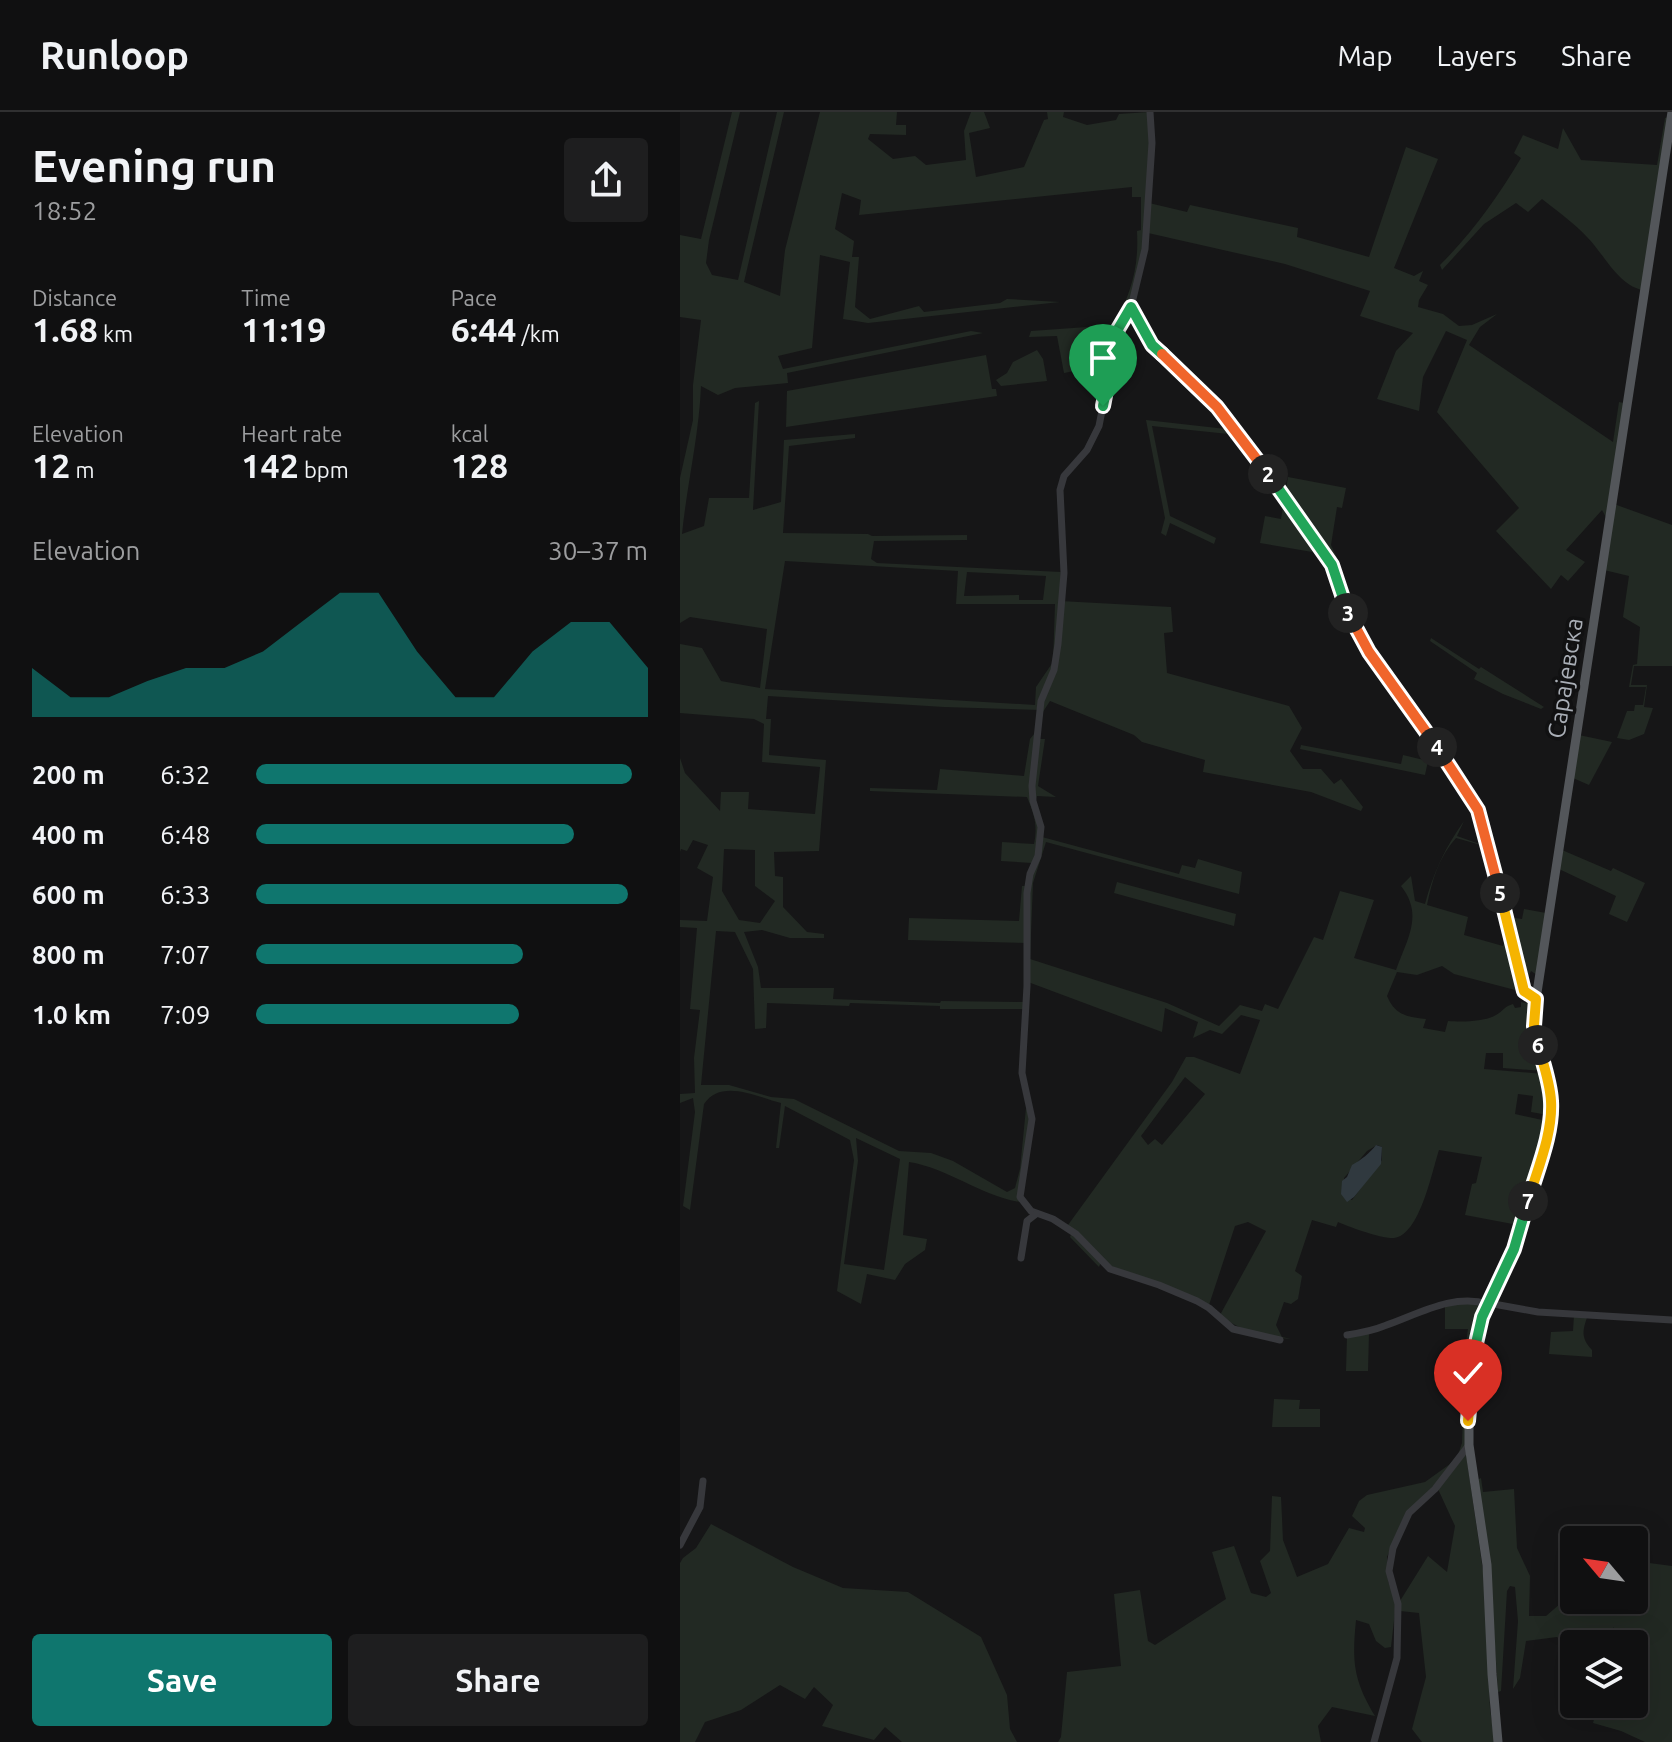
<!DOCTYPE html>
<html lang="en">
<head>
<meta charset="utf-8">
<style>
	body { margin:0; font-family:Ubuntu,sans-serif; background:#1e1e1f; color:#f1f3f6; height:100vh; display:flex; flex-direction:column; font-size:30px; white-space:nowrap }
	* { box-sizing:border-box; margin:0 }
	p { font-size:26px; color:#9c9d9f }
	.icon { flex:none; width:44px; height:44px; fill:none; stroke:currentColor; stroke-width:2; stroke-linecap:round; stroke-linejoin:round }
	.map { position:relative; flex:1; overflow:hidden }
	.panel { display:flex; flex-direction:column; background:#101011; width:680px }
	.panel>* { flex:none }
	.needle { width:52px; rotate:299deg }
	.tools { position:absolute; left:880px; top:1414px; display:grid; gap:16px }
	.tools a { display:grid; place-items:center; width:88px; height:88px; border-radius:8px; background:#101011; box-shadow:0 8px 32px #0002,0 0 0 2px #303031; font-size:40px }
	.pin { position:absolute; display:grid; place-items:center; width:68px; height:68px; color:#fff; margin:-82px -34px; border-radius:50% 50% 50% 0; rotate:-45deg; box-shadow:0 0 8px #0007 }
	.pin .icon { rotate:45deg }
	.km { position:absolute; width:40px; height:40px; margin:-20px; border-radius:50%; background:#222; color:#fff; font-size:22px; line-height:40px; text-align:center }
	.round { display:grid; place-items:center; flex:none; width:84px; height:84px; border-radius:8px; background:#1e1e1f }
	.overview { display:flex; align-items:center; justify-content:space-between; height:136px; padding:0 32px }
	h1 { font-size:44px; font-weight:700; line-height:60px }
	.figures { display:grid; grid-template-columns:repeat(3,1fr); gap:12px; height:136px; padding:8px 32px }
	.figures div { display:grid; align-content:center }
	.figures b { font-size:34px; font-weight:700 }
	.figures small { font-size:22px; font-weight:400 }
	.figures p { font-size:22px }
	.chart { height:224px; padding:16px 32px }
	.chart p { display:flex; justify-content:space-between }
	.chart svg { width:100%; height:144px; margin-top:8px; fill:#0f766e; opacity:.7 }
	.action { display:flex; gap:16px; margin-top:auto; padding:16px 32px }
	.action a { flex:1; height:92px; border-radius:8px; background:#0f766e; color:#fff; font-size:32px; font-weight:700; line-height:92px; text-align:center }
	.action a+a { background:#1e1e1f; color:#f1f3f6 }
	ul { padding:0 32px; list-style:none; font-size:26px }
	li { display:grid; grid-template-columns:128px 96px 1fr; align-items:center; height:60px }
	li i { height:20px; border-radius:10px; background:#0f766e }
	header { display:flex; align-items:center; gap:48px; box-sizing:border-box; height:112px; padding:0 40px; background:#101011; border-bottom:2px solid #303031 }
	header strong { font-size:38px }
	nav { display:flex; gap:44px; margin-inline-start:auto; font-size:28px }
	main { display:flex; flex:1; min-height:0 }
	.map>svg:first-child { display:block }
	.green { fill:#222923; fill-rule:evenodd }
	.water { fill:#30393f }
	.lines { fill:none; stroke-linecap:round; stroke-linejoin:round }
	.minor { stroke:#37383c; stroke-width:7 }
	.major { stroke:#53565a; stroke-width:9 }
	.split-1-casing { stroke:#fff; stroke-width:16 }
	.split-2-casing { stroke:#fff; stroke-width:16 }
	.split-3-casing { stroke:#fff; stroke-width:16 }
	.split-4-casing { stroke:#fff; stroke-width:16 }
	.split-5-casing { stroke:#fff; stroke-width:16 }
	.split-6-casing { stroke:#fff; stroke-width:16 }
	.split-7-casing { stroke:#fff; stroke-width:16 }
	.split-8-casing { stroke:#fff; stroke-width:16 }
	.split-9-casing { stroke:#fff; stroke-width:16 }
	.split-1 { stroke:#22a559; stroke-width:10 }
	.split-2 { stroke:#f0652b; stroke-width:10 }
	.split-3 { stroke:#22a559; stroke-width:10 }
	.split-4 { stroke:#f0652b; stroke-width:10 }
	.split-5 { stroke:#f0652b; stroke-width:10 }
	.split-6 { stroke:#f5b400; stroke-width:10 }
	.split-7 { stroke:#f5b400; stroke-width:10 }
	.split-8 { stroke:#22a559; stroke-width:10 }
	.split-9 { stroke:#f5b400; stroke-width:10 }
	.labels { text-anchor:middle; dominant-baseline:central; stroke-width:7; stroke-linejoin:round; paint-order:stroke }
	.street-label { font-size:24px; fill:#a9aeb6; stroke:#111112 }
</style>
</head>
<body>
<header>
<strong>Runloop</strong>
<nav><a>Map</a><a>Layers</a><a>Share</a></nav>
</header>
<main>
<section class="panel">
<div class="overview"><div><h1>Evening run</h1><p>18:52</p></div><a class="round"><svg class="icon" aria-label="share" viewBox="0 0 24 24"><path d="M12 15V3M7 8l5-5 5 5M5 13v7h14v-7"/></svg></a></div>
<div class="figures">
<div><p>Distance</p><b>1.68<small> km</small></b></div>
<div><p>Time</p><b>11:19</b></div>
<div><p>Pace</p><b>6:44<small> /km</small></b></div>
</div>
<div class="figures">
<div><p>Elevation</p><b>12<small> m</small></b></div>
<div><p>Heart rate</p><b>142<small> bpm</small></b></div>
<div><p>kcal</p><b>128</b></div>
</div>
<div class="chart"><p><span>Elevation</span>30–37 m</p>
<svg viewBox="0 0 160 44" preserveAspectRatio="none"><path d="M0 44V29L10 38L20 38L30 33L40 29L50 29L60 24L70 15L80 6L90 6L100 24L110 38L120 38L130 24L140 15L150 15L160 29V44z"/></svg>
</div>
<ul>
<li><b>200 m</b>6:32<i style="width:96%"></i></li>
<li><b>400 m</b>6:48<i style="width:81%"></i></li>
<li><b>600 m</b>6:33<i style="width:95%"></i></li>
<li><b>800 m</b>7:07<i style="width:68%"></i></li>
<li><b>1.0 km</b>7:09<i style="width:67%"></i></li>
</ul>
<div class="action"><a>Save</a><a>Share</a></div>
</section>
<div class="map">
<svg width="992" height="1630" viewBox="0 0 992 1630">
	<rect width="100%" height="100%" fill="#161617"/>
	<g class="green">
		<path d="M52,0H60L29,128L26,151L32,163L58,168L97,0H104L64,170L100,184L105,138L140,0H217L216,13H226V23L190,22L188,27L213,47L235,44L246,53L286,48L284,19L291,0H304L310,16L289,21L296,65L344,55L364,8L368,7L367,0H384L383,5L407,13L436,8L439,2L469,0L470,25L463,144L451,191L438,213L430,252L384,261L377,224L349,225L351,219L435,213C451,179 459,157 457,119L461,118V85H452V75L179,103L181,88L162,81L155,117L174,129L172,145H179L175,195L190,207L239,194L244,200L320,191L327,187L380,190L188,211L163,207L170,150L140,143L132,236L98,244L103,257L291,219L303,221L107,261L108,271L55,276L38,283L21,274C19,324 7,372 2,422L24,414L29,386H69L75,291L79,289L73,398L101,390L104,328L175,322V326L109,334L103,421L188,422L192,424L287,423V428L194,429L191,447L197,451L381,460L380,489L491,495L493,520L484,521L487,561L609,594L622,616L610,639L623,657H641L654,672L661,667L683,695L681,699L631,680L523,660L525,648L462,630L454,623L370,589L361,603V598L264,595L88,584L86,607H91L89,643L146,648L139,739L94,740L95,764L103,765V795L127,820L144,822V826H110L82,818L64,820L78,855L81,876H154L153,887L260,891L261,889L344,890L345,897H260V894L170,891L169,894L87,891L86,916L75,917L73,857L55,820L36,819L21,973H49L91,985L114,987L219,1039L251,1041L273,1049L327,1080L335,1076L340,1057L346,996L351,998L340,1090C301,1084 268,1056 229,1050L223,1123L247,1127L245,1138L225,1152L215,1168L187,1162L181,1192L157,1179L174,1048L170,1028L105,994L99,1036H96L101,991C77,985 41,966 24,992L10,1098L3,1094L15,1000L13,986L0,991V982L15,981L14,946L20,898L10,897L17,816L0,815V808L27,809L33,765L17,756L28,733L13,728L7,739L1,737L0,740V646L5,661L40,699L41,680H69L68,697L135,702L140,655L82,650L84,612L74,607L0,601V532L22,536L41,569L80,576L87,517L10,505L0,511V366L13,308V273L21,208L0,205V123L21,127ZM105,449L278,459L276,492H375L373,550L356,575L355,593L85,577ZM287,460L366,464L363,488H339V483L284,484ZM44,737L75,738V774L95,789L80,811L59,808L42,779ZM176,1026L220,1047L204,1158L164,1152L178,1049Z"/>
		<path d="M988,5L962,178C937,172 924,142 907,125C894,111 877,99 862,87L848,100L836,91L804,112L762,158L760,153C793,120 817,86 841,46L834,41L843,23L878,37L883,16L901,48L977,53L985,6Z"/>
		<polygon points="726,35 758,47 714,156 734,164 743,159 739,169 748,173 739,188 738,195 763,202 779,214 792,213 817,202 800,215 789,233 933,330 939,290 944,291 927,407 922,398 886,438 905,450 888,469 881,463 871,477 816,419 839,396 757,300 787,228 766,219 743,265 739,299 697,287 716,239 733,221 680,204 690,179 605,152 468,121 469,91 507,100 510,93 618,116 617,125 689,145"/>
		<polygon points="357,238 363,247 367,269 321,274 316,268 327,261 333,250"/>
		<polygon points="306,243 312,277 316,277 317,284 106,315 107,279"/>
		<polygon points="466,308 555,318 558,323 472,314 490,404 536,426 534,432 490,411 486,424 481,421 485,406"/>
		<polygon points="608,365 666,376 662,396 657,395 651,433 658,448 651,454 644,442 580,431 585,404 601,407"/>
		<polygon points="934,392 992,413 992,554 954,554 951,573 967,573 964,595 973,596 964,622 949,628 937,626 947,599 954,599 955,593 963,593 966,575 949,575 953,553 957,552 960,515 943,505 949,464 924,458"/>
		<polygon points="751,526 799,557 801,555 864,595 861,597 823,582 794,567 797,561 750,529"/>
		<path d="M359,616L360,627H365L358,674L376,685L357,684L355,692L362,725L499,762L502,753L515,756L518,747L562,760L559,782L366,730L353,771L350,847L487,891L539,914L560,893L582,899L585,892L598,897L634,825L643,828L660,779L694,788L674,846L716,858C727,827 744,803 721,774L731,764L735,789L745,792C753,761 766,734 784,709L777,724L808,735L776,726C759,745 752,768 747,793L788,805L784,823L823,834L828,818L840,870L839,879L774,862L762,854L737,863L717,860L707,884C715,903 727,905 746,907L743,916L765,920L768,909C782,910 804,910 816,903C823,899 825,894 833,892L835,896L841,895V890L846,891L847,887L852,889L863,959L823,956V941H806L804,957L864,962L868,1003L851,1000L853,984L838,982L835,1002L867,1009L838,1113L785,1103L792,1072L796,1071L802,1045L759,1038C752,1059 740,1123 714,1126C702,1127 669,1115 658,1110L656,1115L632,1108L615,1159L622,1164L618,1187L611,1192L604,1190L596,1213L602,1225L611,1227C586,1225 559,1219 540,1203L586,1119L568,1110L555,1114L529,1193C494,1174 457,1165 421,1150L419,1155L390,1125L392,1120L388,1113L492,970L506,945H514L560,962L580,908L561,903L542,922L530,918L513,926L518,910L485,896L482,920L348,870V831L228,828L229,806L339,809L342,774H347L352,751L321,749L322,730L354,732C358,713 354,702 347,685L190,679V676L257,678L260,657L344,664L350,627ZM505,965L525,982L482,1033L475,1027L468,1033L461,1024ZM697,1033L702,1035V1048L672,1088L665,1084L664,1066L687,1039Z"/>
		<polygon points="899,623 932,630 909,673 893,666"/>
		<polygon points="621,633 721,652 723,643 748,649 745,663 620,637"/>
		<polygon points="882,738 931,759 933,756 965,771 947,810 929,802 936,784 879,757"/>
		<polygon points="437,770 556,802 554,814 434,781"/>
		<polygon points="844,797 866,801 857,863 851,859 846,870 842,869 828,805 842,807"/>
		<path d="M783,1191L802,1192L803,1195L792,1232L785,1334L764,1363L724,1405L707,1445L708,1469L716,1491L711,1535L705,1536L696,1529L689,1512L676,1508C672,1549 673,1568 695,1604L652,1595L638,1614L641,1630H378L381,1625L387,1560L441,1554L434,1482L460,1478L468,1529L475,1533L546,1487L532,1440L554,1434L571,1481L586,1485L591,1481L580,1449L590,1439L592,1384L601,1385L603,1428L617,1465L648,1452L669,1416L684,1420L685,1416L672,1404L679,1389L687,1383L745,1370L770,1352L778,1343L782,1331L784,1278H779L788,1217H765V1194Z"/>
		<path d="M894,1203H908C902,1219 901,1226 912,1238V1245L869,1242L871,1220L893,1219Z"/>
		<polygon points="689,1221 688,1259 666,1259 667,1224"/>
		<polygon points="594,1287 620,1288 619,1297 640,1297 640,1315 592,1315"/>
		<polygon points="786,1342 804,1466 810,1597 815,1630 742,1630 732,1617 746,1565 739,1501 720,1499 720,1489 748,1444 767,1460 775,1414 758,1377"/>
		<polygon points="801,1366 803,1380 834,1377 837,1436 850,1464 849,1504 866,1504 888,1485 895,1491 898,1488 954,1488 954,1449 992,1454 992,1630 965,1630 941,1619 913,1611 918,1592 954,1592 954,1532 931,1532 934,1515 921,1532 894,1532 894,1550 884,1530 877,1525 846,1529 840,1566 833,1577 838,1509 835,1475 830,1474 827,1479 821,1579 818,1580 810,1461 797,1368"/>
		<polygon points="31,1412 113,1455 163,1476 228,1480 301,1525 327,1583 330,1617 337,1630 222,1630 205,1615 194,1628 142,1614 153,1593 134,1575 125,1587 100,1573 61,1598 25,1610 15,1630 0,1630 0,1451 3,1446 16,1436"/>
	</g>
	<path class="water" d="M696,1033L702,1035L701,1052L674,1085L667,1090L661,1082L662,1069L667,1065L672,1053C681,1048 690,1041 696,1033Z"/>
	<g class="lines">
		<g class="minor">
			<polyline points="470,0 472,31 465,137 452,191 454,205 472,233 505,263 558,320 634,425 652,453 664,492 685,533 798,698 844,879 856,887"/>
			<polyline points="451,195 438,217 419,314 407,338 384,364 380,378 384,461 378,532 374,558 361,589 352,674 353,689 361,715 358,744 350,762 347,781 347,874 342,961 352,1007 340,1085 351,1099 373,1107 396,1122 430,1157 479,1173 517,1189 529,1196 553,1217 600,1228"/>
			<polyline points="341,1146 347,1109 356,1102"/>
			<polyline points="808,1191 858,1200 992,1208"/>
			<path d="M667,1223C680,1221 692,1219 704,1214C737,1203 772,1181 808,1192"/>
			<polyline points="0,1433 20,1395 23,1369"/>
			<polyline points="694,1630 717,1546 718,1492 709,1459 713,1436 729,1401 755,1377 789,1333"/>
		</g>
		<polyline class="major" points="818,1630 812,1562 807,1453 789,1333 789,1300 799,1215 837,1128 870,1013 871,982 855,921 856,887 992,0"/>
	</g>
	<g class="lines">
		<g class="split-1-casing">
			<polyline id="split-1" points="423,294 438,217 451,195 472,233 482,242"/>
		</g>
		<g class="split-2-casing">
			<polyline id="split-2" points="482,242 537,295 588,362"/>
		</g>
		<g class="split-3-casing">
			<polyline id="split-3" points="588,362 652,453 668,501"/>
		</g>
		<g class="split-4-casing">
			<polyline id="split-4" points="668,501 689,540 757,635"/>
		</g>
		<g class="split-5-casing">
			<polyline id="split-5" points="757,635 798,698 820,781"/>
		</g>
		<g class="split-6-casing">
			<polyline id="split-6" points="820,781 844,879 856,887 854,914 858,933"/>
		</g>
		<g class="split-7-casing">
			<path id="split-7" d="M848,1089C857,1058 873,1022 871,989C870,970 863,951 858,933"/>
		</g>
		<g class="split-8-casing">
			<polyline id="split-8" points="794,1240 802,1205 834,1137 848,1089"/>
		</g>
		<g class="split-9-casing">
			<polyline id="split-9" points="788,1309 794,1240"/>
		</g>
		<use href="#split-1" class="split-1"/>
		<use href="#split-2" class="split-2"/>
		<use href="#split-3" class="split-3"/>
		<use href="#split-4" class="split-4"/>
		<use href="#split-5" class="split-5"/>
		<use href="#split-6" class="split-6"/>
		<use href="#split-7" class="split-7"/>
		<use href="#split-8" class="split-8"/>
		<use href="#split-9" class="split-9"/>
	</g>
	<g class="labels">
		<g class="street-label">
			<text transform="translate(885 566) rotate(-81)">Сарајевска</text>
		</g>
	</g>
</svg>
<div class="tools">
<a><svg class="needle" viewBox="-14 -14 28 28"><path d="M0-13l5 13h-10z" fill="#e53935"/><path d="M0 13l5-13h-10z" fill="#9c9d9f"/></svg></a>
<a><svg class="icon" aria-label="layers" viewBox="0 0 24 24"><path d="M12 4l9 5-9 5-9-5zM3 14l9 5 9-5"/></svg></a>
</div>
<div class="pin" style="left:423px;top:294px;background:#1e9e55"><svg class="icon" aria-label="arrive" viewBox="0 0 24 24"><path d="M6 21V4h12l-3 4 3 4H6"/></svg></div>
<div class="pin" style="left:788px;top:1309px;background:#d93025"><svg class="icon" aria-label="check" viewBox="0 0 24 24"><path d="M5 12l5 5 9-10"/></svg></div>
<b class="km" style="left:588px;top:362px">2</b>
<b class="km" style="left:668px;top:501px">3</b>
<b class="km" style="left:757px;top:635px">4</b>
<b class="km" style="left:820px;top:781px">5</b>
<b class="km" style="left:858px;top:933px">6</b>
<b class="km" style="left:848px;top:1089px">7</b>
</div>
</main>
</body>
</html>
